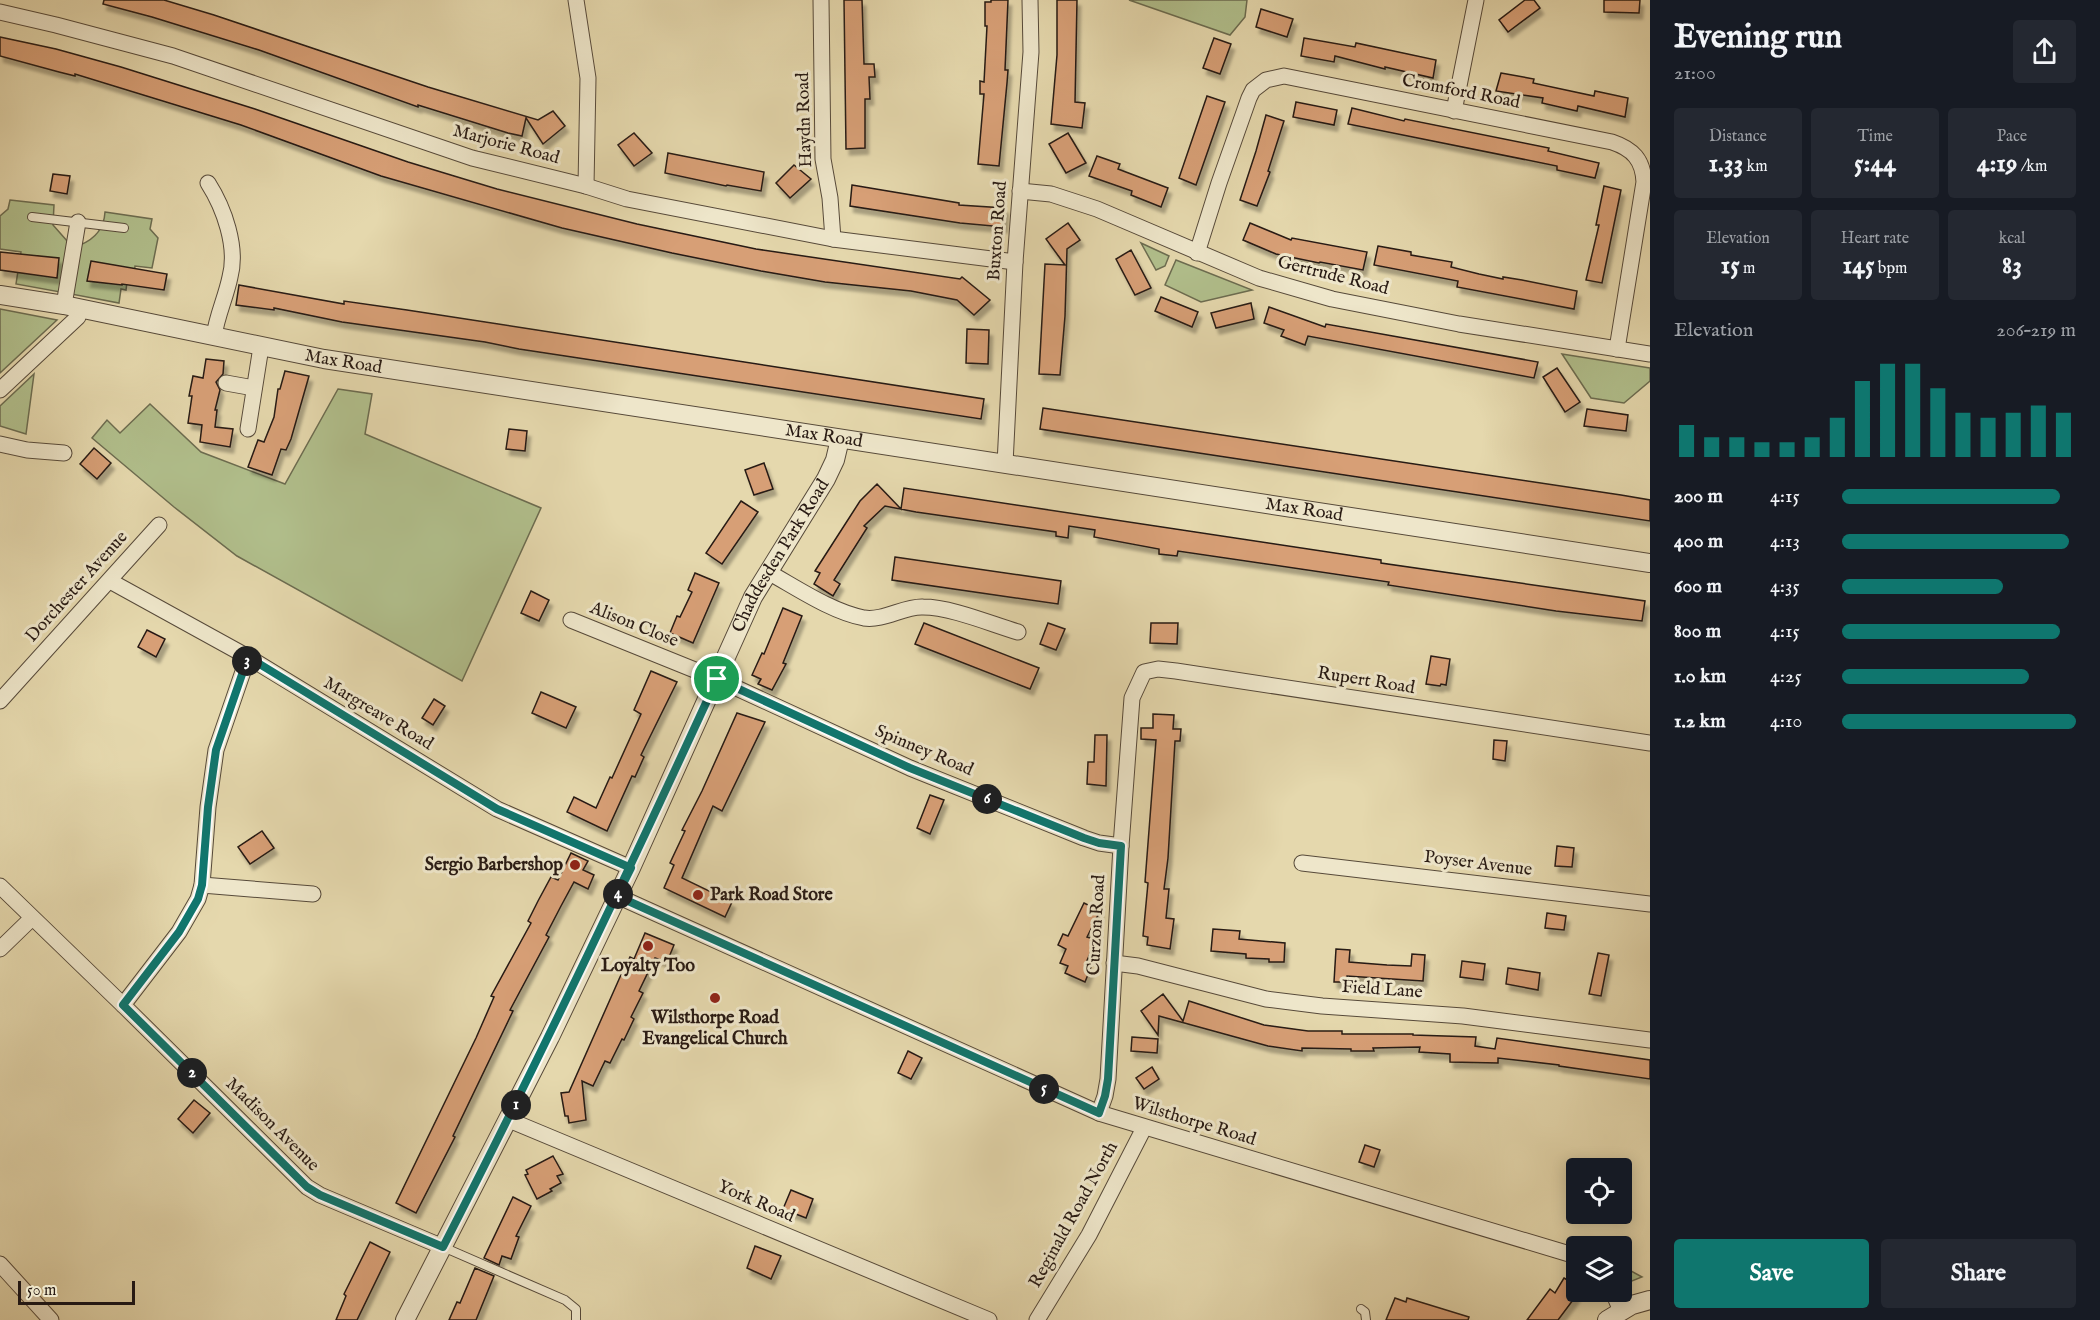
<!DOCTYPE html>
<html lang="en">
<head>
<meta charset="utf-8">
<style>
	body { margin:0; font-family:"IM FELL English",serif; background:#242831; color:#f1f3f6; height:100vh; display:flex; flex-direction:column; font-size:22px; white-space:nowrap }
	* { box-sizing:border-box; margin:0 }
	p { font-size:20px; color:#9ea1a6 }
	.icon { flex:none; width:33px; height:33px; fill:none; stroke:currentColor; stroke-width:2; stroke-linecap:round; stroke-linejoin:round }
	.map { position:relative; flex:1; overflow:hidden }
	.panel { display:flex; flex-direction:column; background:#171b24; width:450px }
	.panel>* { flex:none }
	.controls { position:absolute; left:1566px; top:1158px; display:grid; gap:12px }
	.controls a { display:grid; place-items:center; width:66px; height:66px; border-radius:6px; background:#171b24; box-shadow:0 3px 15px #0003; font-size:30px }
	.scale { position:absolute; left:18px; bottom:15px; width:117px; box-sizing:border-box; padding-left:6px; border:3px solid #281a13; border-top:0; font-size:16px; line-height:21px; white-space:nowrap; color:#281a13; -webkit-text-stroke:4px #eee6ca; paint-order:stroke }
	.pin { position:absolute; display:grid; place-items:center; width:51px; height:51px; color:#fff; margin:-26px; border:3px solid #fff; border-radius:50%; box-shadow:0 2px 6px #0007 }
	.km { position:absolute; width:30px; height:30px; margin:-15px; border-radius:50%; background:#222; color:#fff; font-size:16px; line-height:30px; text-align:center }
	.round { display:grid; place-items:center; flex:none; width:63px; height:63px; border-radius:6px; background:#242831 }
	.head { display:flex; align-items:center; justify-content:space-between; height:102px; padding:0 24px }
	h1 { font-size:33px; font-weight:700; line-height:45px }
	.metrics { display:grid; grid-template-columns:repeat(3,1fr); gap:9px; height:102px; padding:6px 24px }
	.metrics div { display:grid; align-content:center; border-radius:6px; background:#242831; text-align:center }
	.metrics b { font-size:26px; font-weight:700 }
	.metrics small { font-size:16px; font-weight:400 }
	.metrics p { font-size:16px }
	.chart { height:168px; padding:12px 24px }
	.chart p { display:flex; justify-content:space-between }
	.chart svg { width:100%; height:108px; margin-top:6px; stroke:#0f766e; stroke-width:6 }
	.button { display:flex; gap:12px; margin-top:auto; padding:12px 24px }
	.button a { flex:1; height:69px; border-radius:6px; background:#0f766e; color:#fff; font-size:24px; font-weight:700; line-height:69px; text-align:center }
	.button a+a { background:#242831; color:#f1f3f6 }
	ul { padding:0 24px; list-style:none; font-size:20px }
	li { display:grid; grid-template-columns:96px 72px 1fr; align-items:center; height:45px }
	li i { height:15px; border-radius:8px; background:#0f766e }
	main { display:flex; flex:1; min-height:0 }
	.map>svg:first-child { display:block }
	.green { fill:#b1bf8c; stroke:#6c6c50; stroke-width:1.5 }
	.building { fill:#d79f76; stroke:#281a13; stroke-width:1.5; filter:url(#shadow) }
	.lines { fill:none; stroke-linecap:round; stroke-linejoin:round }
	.service-casing { stroke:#574a3a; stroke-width:10 }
	.minor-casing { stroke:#574a3a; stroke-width:17 }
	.tertiary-casing { stroke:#574a3a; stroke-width:20 }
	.service { stroke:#eee6ca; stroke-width:8 }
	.minor { stroke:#eee6ca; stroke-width:15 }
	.tertiary { stroke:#eee6ca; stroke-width:18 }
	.route-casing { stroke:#fff; stroke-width:12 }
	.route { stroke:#0f766e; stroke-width:8 }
	.poi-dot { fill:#8f2418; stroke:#eee6ca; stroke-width:2 }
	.labels { text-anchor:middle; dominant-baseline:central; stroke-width:6; stroke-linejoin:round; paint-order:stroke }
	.street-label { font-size:18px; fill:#281a13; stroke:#eee6ca }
	.poi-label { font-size:18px; font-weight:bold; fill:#281a13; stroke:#eee6ca }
</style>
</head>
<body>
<main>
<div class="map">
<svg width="1650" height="1320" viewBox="0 0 1650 1320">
	<defs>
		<filter id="shadow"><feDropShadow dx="3.5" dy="6" stdDeviation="1.5" flood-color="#0004"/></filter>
	</defs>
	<rect width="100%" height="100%" fill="#e5d8ad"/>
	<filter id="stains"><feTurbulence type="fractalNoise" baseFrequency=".00333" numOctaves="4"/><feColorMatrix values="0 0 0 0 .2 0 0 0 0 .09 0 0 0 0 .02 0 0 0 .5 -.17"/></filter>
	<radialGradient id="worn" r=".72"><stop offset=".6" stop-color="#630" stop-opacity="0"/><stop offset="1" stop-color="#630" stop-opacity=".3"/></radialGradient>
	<g class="green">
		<polygon points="1129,0 1247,0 1245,17 1230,35"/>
		<polygon points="10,200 54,205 53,225 68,242 60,292 16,284 21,252 0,249 0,216 8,209"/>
		<path d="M105,212L152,219L150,229L158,238L152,268L135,266L134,275L128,274L126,290L121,289L119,303L71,294L80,245C95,239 104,229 105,212Z"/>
		<polygon points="1141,243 1169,256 1165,266 1156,270"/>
		<polygon points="1176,260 1252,290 1201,302 1165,285"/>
		<polygon points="0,309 57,320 0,373"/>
		<polygon points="1562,354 1650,368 1650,381 1624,403 1591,398"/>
		<polygon points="34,374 26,434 0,426 0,406"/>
		<polygon points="338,389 372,394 365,434 541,508 462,681 237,556 174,507 92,438 107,420 120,433 150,404 201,452 285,484"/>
		<polygon points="1622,1266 1642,1277 1622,1285"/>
	</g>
	<g class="building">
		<polygon points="104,0 164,0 214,15 428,87 538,120 553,111 565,126 543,144 526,118 522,136 508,133 418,105 418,107 259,50 152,17 103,4"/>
		<polygon points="844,0 862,0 864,64 874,64 875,77 869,77 870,99 865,99 865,148 846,149"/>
		<polygon points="991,0 1008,0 1005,70 1008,70 1007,83 999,166 978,164 984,94 980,94 980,81 984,82 987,26 985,26 985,2 991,2"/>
		<polygon points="1057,0 1077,0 1075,102 1085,103 1082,128 1051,124 1057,55"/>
		<polygon points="1525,0 1534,0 1540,8 1508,32 1499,20"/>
		<polygon points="1604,0 1640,0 1639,13 1604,12"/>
		<polygon points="1261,9 1293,19 1287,37 1256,27"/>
		<polygon points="0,37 56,49 121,67 255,109 408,162 497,189 637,224 756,249 960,279 962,277 990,300 974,315 957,300 911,291 825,282 761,271 672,253 562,228 381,176 241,125 75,74 75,76 59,72 0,56"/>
		<polygon points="1214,38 1231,44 1220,74 1203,68"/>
		<polygon points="1304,38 1355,47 1356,43 1436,60 1433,78 1385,67 1385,69 1335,56 1334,62 1301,56"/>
		<polygon points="1501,73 1534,79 1533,83 1594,96 1595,91 1628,98 1625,117 1578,106 1577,111 1542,103 1543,98 1496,91"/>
		<polygon points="1207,96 1225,102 1196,185 1179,178"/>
		<polygon points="1296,102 1337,110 1334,125 1293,117"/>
		<polygon points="1352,108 1404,121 1405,119 1549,148 1548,151 1599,163 1595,178 1557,170 1557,166 1348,124"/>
		<polygon points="1266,115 1284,121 1268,171 1270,172 1257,206 1240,200 1256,151"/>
		<polygon points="634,133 652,153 634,166 618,145"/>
		<polygon points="1068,133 1086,163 1066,173 1049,144"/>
		<polygon points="668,153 764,172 761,191 727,185 726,186 665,173"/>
		<polygon points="1097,156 1120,164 1118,169 1168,188 1161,207 1131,195 1132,191 1089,176"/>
		<polygon points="794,165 811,179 790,198 776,183"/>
		<polygon points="53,174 70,176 67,194 50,191"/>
		<polygon points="852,185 959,203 959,205 1005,208 1004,227 960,223 850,206"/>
		<polygon points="1604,186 1621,190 1602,283 1586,280 1599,225 1596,225"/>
		<polygon points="1068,223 1080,240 1067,249 1065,316 1060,375 1039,374 1045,264 1065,265 1046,239"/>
		<polygon points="1250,223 1291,240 1292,238 1367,252 1363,270 1320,262 1319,263 1276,254 1243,240"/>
		<polygon points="1378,246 1411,252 1411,255 1452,262 1451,267 1479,274 1503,279 1503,277 1522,280 1577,291 1574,309 1457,287 1458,281 1374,265"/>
		<polygon points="1131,250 1151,288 1135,295 1116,259"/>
		<polygon points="0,252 59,258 57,278 0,270"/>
		<polygon points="91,261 167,274 164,290 122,284 122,285 87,281"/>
		<polygon points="239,285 344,304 344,301 407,310 984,399 981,419 519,349 485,342 342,322 274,308 274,310 236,305"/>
		<polygon points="1161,297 1198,312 1192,327 1155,311"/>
		<polygon points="1251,303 1254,319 1216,328 1211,313"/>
		<polygon points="1269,307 1325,327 1326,324 1538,362 1534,378 1308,336 1305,345 1281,336 1284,330 1264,323"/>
		<polygon points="967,329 989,330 988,364 966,363"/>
		<polygon points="206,359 224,361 223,374 216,382 220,390 215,410 217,410 215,427 233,429 230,447 200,442 202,425 188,423 192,396 189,396 193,376 203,378"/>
		<polygon points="1557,368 1580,402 1565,412 1543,377"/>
		<polygon points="285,371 309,376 291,439 286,450 281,449 272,475 248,467 258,440 264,442 274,417 278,389 280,389"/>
		<polygon points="1043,408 1621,495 1650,500 1650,521 1040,429"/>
		<polygon points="1587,409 1628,415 1626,431 1584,426"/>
		<polygon points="509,429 527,431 525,451 506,449"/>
		<polygon points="94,448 111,463 97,479 80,464"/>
		<polygon points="764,463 773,489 754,495 745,470"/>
		<polygon points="877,484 901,509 904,488 1368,558 1381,560 1381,563 1645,601 1642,621 1556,611 1388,585 1389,582 1178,551 1177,556 1159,554 1159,549 1094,537 1095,530 1069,526 1068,538 1056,536 1056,532 916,512 885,506 864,526 867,528 834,580 840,584 833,596 814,584 820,573 815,571 860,501"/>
		<polygon points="741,501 758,512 722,564 706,553"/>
		<polygon points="895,557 1061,581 1058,604 892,580"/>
		<polygon points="695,573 719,583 693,643 670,633 677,616 680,617 692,592 688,590"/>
		<polygon points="531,591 549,600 539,621 521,613"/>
		<polygon points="783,608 802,616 783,663 786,664 772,690 758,684 761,679 752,675 762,653 764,654"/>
		<polygon points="924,623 1039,668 1030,689 915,644"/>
		<polygon points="1048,623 1065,629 1056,650 1040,644"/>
		<polygon points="1151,623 1178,623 1177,644 1150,643"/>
		<polygon points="147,630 165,639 156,657 138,647"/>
		<polygon points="1431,656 1450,659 1446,685 1441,684 1440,686 1426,684"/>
		<polygon points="651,671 677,682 641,755 644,757 635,777 632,776 607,831 567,812 574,797 596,808 610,777 612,778 641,714 634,710"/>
		<polygon points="541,692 576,707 566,728 532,713"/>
		<polygon points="434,699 445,706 433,725 422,718"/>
		<polygon points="737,713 765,722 722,811 713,806 682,878 732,902 725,917 664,888 674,865 670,863 685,831 682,830 702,791"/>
		<polygon points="1153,714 1174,715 1173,729 1181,729 1180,741 1175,741 1168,858 1164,889 1169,889 1166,918 1174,919 1170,949 1147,945 1148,937 1143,936 1148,883 1145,882 1156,740 1141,739 1141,728 1153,728"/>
		<polygon points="1095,735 1107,735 1106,786 1087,784 1088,762 1094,762"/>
		<polygon points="1494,740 1507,741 1505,761 1493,759"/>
		<polygon points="930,795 944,800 930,834 917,828"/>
		<polygon points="262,831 274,848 250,864 238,847"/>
		<polygon points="1557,846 1574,848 1572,867 1555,866"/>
		<polygon points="571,853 588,861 583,870 594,875 588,889 574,882 561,906 546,935 549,937 510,1010 513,1011 453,1136 455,1137 416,1213 396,1203 476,1038 494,997 491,996 531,923 528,921 538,901 551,877 558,880"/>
		<polygon points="1084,903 1100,911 1087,937 1096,940 1085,965 1091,967 1085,982 1065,973 1068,966 1060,963 1066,949 1058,945 1063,934 1068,936"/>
		<polygon points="1547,913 1566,916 1564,930 1545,928"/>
		<polygon points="1213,929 1240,931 1239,939 1285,943 1284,962 1269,962 1269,959 1246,958 1246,954 1211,951"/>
		<polygon points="645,933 674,945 667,962 655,958 639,991 643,993 631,1017 634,1019 624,1040 622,1039 610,1063 605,1061 593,1086 582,1081 586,1120 569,1123 568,1116 565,1116 561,1093 569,1092 620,977 630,957 634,959"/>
		<polygon points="1336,949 1350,950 1349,962 1387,965 1411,966 1412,954 1425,955 1423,981 1347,976 1346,982 1334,982"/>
		<polygon points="1598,953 1609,955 1601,996 1589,994"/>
		<polygon points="1462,961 1485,964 1483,980 1460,977"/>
		<polygon points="1508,968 1540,973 1538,990 1506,984"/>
		<polygon points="1163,994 1183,1021 1189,1001 1264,1025 1308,1031 1342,1031 1342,1034 1413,1034 1413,1035 1476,1037 1475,1046 1495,1049 1497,1038 1650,1060 1650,1079 1559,1066 1559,1065 1498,1058 1498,1063 1450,1062 1450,1054 1419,1052 1420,1047 1373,1048 1374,1051 1351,1051 1351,1049 1302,1048 1302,1051 1268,1046 1159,1016 1158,1035 1141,1011"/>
		<polygon points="1132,1037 1158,1039 1157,1053 1131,1051"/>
		<polygon points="908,1051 922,1058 911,1079 898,1073"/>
		<polygon points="1152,1067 1159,1079 1144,1089 1136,1078"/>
		<polygon points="194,1100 210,1113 193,1133 178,1119"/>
		<polygon points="1365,1145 1380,1150 1374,1167 1359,1162"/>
		<polygon points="553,1156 563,1174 557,1176 561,1183 550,1189 552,1191 537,1199 525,1175 528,1174 526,1170"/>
		<polygon points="791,1190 813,1199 806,1218 783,1209"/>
		<polygon points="513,1197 531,1206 516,1236 519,1237 511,1259 502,1256 499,1265 484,1258"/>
		<polygon points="370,1242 390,1252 357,1320 336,1320 346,1296 344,1294"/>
		<polygon points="755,1246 781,1256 771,1279 747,1268"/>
		<polygon points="475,1268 494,1276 476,1320 449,1320 457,1302 460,1303"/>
		<polygon points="1564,1278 1576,1285 1576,1296 1558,1320 1527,1320 1550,1289 1555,1293"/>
		<polygon points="1395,1298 1406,1302 1407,1298 1469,1317 1468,1320 1386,1320"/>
	</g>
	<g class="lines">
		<g class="service-casing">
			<g id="service">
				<polyline points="32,217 124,228"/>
				<polyline points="443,1247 565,1300 576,1309 576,1320"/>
				<polyline points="1361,1309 1365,1312 1366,1320"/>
			</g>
		</g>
		<g class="minor-casing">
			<g id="minor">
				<polyline points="576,0 588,78 586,186"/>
				<polyline points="821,0 823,159 830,198 833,239"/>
				<polyline points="0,12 56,25 173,56 472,158 586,186 627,199 833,239 1015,262"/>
				<polyline points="1454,111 1476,0"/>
				<path d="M208,183C224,208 238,247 230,277C226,297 217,315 214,336"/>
				<polyline points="1020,191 1051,194 1097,209 1259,278 1332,299 1459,324 1650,354"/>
				<path d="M1197,253L1219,183L1249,98L1253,90L1266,80L1284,76L1612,142C1633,149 1643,160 1644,182L1617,349"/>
				<polyline points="64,305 78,222"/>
				<polyline points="226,383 254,388"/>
				<polyline points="0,390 78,317 80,308"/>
				<polyline points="248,429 261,347"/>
				<polyline points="0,444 27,450 64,453"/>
				<polyline points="1005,464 1015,262 1031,52 1030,0"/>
				<path d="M768,572C797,588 832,612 864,618C884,621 904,606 923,607C951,607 991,624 1018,632"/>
				<polyline points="110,581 248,657 497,809 631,868"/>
				<polyline points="571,620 717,679 910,768 1084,838 1099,843 1121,846"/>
				<polyline points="0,701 159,525"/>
				<polyline points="1302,863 1650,904"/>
				<polyline points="202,885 313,894"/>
				<polyline points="0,886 123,1005 307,1187 320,1195 443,1247"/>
				<polyline points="617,896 1099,1113 1576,1256"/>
				<polyline points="0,949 32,918"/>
				<polyline points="1114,963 1138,966 1266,999 1322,1006 1463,1016 1650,1040"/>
				<polyline points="123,1005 179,932 198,899 202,885 208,807 216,750 248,657"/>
				<polyline points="1099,1113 1105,1096 1108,1079 1121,846 1132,698 1144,672 1158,669 1176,671 1650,743"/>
				<polyline points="509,1120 989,1320"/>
				<polyline points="0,1264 51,1320"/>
				<polyline points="1613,1292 1621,1311"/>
				<polyline points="1037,1320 1089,1235 1144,1128"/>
			</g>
		</g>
		<g class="tertiary-casing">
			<g id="tertiary">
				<path id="s1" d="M0,295L64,305L324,359L1650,563"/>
				<path id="s2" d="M405,1320L550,1037L631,868L753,597L826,479L835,460L840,439"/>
				<polyline points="1607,1320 1632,1305 1650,1300"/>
			</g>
		</g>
		<use href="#service" class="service"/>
		<use href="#minor" class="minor"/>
		<use href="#tertiary" class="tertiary"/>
	</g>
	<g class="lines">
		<g class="route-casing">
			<path id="route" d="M717,679C629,871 539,1060 443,1247L320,1195L307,1187L123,1005L179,932L198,899L202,885L208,807L216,750L248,657L497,809L631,868L617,896L1099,1113L1105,1096L1108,1079L1121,846L1099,843L1084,838L910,768L717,679"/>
		</g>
		<use href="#route" class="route"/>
	</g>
	<g class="poi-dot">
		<circle cx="575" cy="865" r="6"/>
		<circle cx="698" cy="895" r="6"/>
		<circle cx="648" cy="946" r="6"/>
		<circle cx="715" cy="998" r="6"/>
	</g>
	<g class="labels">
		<g class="street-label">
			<text transform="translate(1461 92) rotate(11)">Cromford Road</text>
			<text transform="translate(805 120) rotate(-92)">Haydn Road</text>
			<text transform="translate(506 145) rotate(15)">Marjorie Road</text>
			<text transform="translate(998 231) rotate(-86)">Buxton Road</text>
			<text transform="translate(1333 276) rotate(14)">Gertrude Road</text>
			<text stroke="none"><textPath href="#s1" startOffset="350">Max Road</textPath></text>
			<text stroke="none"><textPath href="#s1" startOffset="836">Max Road</textPath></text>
			<text stroke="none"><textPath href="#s1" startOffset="1322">Max Road</textPath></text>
			<text stroke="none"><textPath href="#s2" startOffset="852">Chaddesden Park Road</textPath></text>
			<text transform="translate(77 587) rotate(-48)">Dorchester Avenue</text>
			<text transform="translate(634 625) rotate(22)">Alison Close</text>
			<text transform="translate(1366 681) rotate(9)">Rupert Road</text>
			<text transform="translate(378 714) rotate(31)">Margreave Road</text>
			<text transform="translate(924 751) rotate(23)">Spinney Road</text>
			<text transform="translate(1478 864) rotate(7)">Poyser Avenue</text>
			<text transform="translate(1097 925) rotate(-87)">Curzon Road</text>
			<text transform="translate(1382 990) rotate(4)">Field Lane</text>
			<text transform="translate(1194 1122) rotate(17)">Wilsthorpe Road</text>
			<text transform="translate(272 1125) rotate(45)">Madison Avenue</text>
			<text transform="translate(756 1202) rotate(23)">York Road</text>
			<text transform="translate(1074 1215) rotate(-61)">Reginald Road North</text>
		</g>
		<g class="poi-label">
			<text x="563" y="865" text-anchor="end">Sergio Barbershop</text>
			<text x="710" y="895" text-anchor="start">Park Road Store</text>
			<text x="648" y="966">Loyalty Too</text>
			<text x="715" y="1018">Wilsthorpe Road<tspan x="715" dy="21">Evangelical Church</tspan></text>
		</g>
	</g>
	<rect width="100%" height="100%" filter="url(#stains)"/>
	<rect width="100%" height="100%" fill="url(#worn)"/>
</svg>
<div class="controls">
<a><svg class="icon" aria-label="locate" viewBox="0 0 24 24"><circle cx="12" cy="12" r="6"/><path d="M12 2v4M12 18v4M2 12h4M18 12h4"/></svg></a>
<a><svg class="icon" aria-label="layers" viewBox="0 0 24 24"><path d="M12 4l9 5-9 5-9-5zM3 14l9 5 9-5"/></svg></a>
</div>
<div class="scale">50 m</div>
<div class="pin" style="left:717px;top:679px;background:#1e9e55"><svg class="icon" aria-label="arrive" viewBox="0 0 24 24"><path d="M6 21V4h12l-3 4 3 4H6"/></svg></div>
<b class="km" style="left:516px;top:1105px">1</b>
<b class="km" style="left:192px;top:1073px">2</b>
<b class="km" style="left:247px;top:661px">3</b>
<b class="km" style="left:618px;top:894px">4</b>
<b class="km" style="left:1044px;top:1089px">5</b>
<b class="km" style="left:987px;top:799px">6</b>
</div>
<section class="panel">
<div class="head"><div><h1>Evening run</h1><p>21:00</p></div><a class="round"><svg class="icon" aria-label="share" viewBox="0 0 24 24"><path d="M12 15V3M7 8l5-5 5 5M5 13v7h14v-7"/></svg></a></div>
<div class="metrics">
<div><p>Distance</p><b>1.33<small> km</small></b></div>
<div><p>Time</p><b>5:44</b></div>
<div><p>Pace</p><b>4:19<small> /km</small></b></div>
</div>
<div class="metrics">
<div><p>Elevation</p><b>15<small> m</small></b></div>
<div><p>Heart rate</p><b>145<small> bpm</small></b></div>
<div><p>kcal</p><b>83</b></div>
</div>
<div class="chart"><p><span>Elevation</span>206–219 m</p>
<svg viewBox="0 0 160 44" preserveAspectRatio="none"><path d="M5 44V31M15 44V36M25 44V36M35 44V38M45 44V38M55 44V36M65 44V28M75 44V13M85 44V6M95 44V6M105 44V16M115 44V26M125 44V28M135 44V26M145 44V23M155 44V26"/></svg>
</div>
<ul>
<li><b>200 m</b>4:15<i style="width:93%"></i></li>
<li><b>400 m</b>4:13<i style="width:97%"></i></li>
<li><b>600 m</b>4:35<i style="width:69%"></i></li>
<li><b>800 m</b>4:15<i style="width:93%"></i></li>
<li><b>1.0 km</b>4:25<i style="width:80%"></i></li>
<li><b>1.2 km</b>4:10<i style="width:100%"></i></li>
</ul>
<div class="button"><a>Save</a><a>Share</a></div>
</section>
</main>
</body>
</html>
